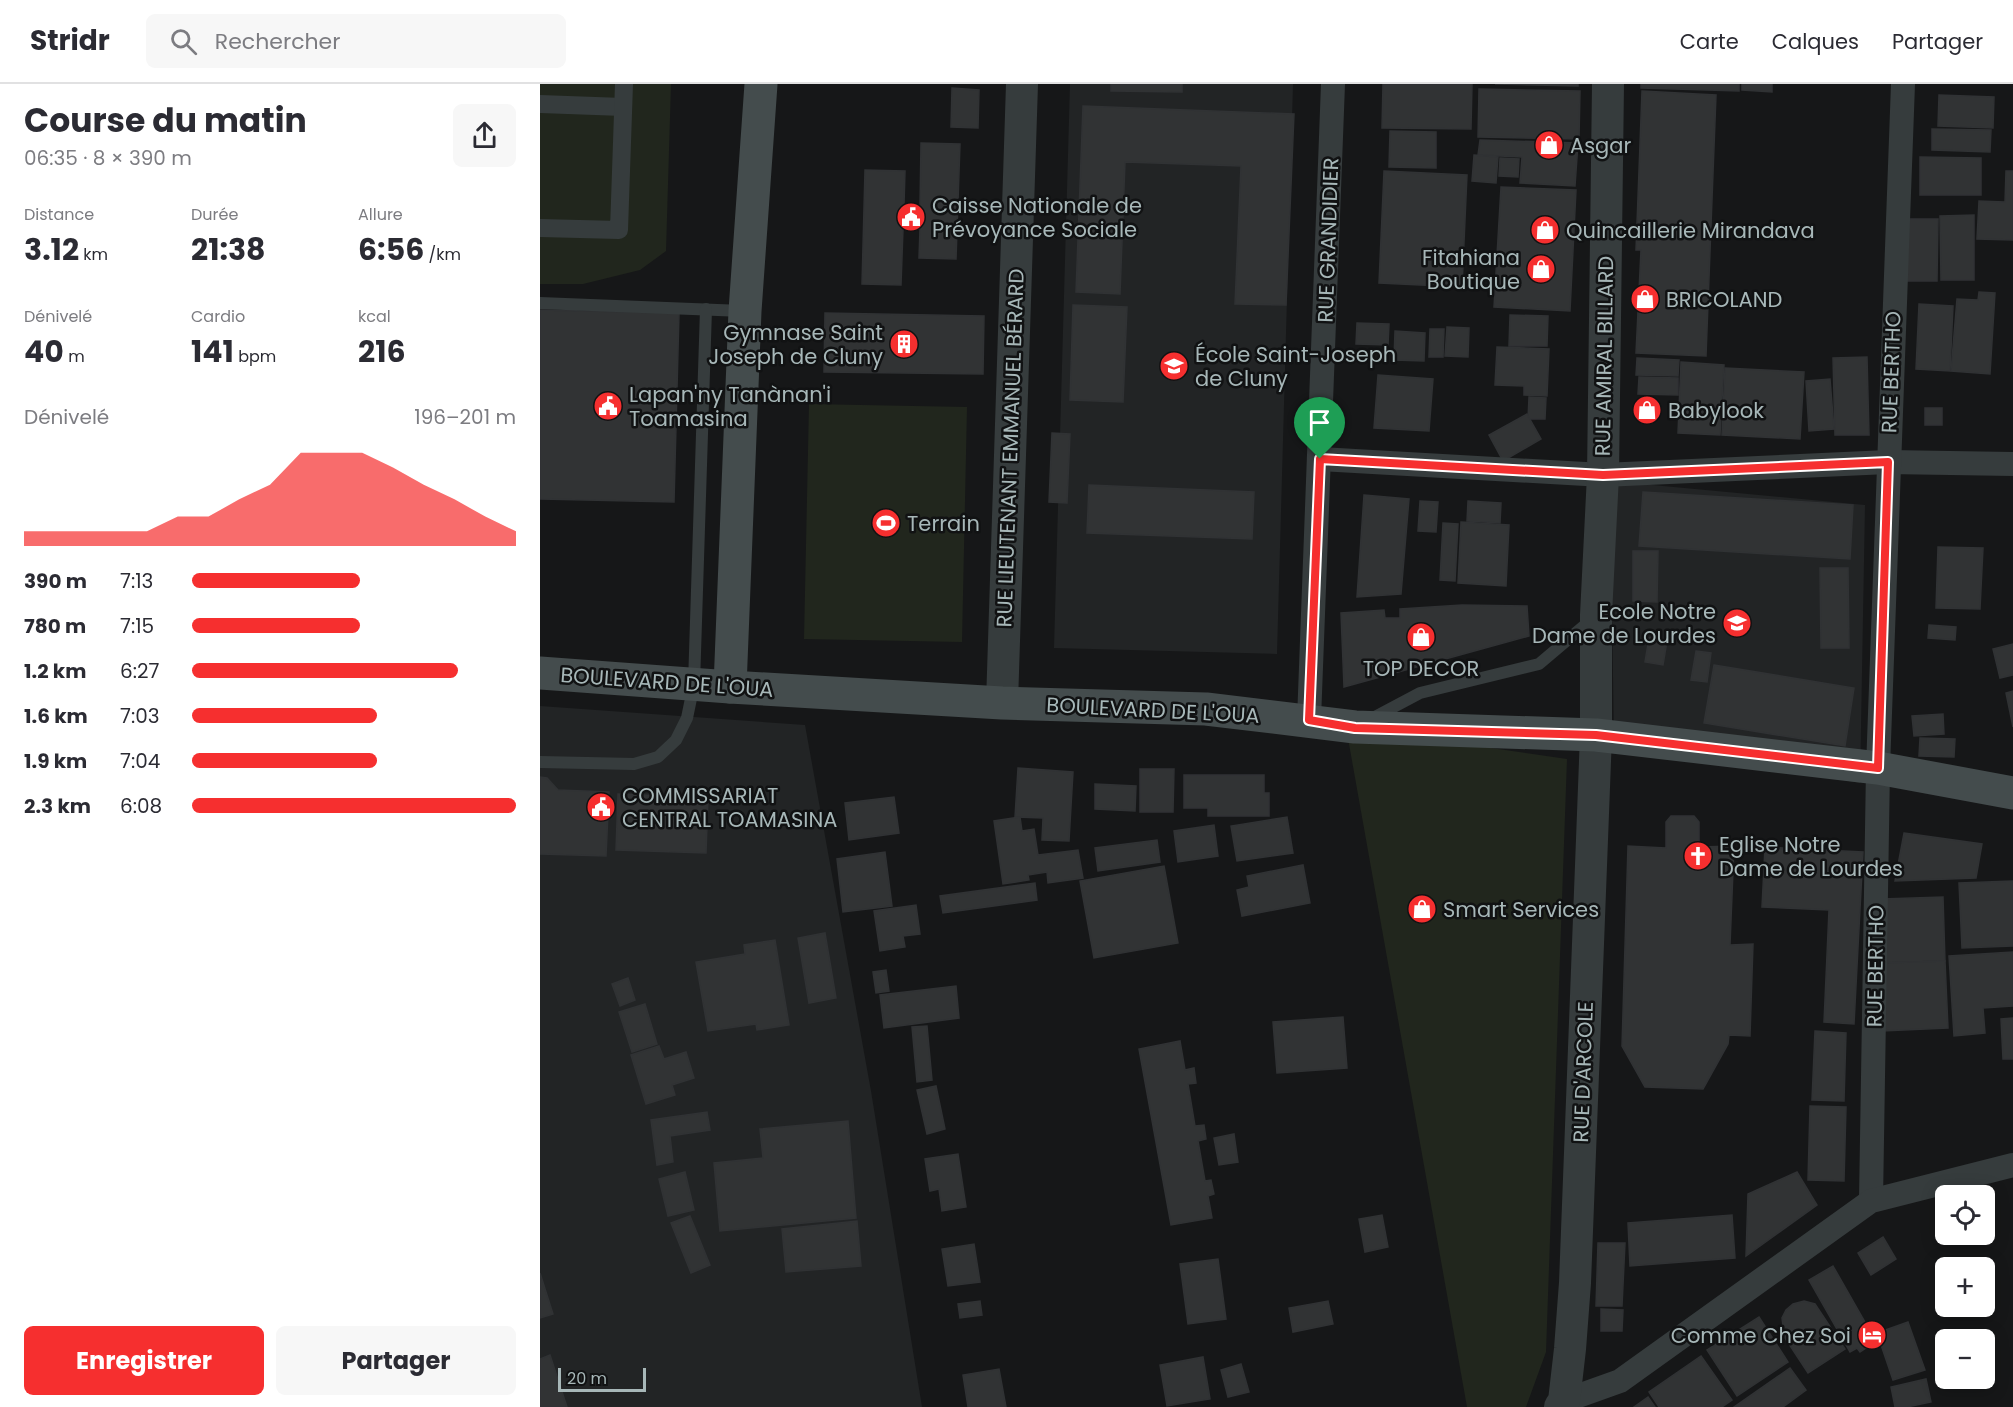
<!DOCTYPE html>
<html lang="fr">
<head>
<meta charset="utf-8">
<style>
	body { margin:0; font-family:Poppins,sans-serif; background:#f7f7f7; color:#2b2b33; height:100vh; display:flex; flex-direction:column; font-size:22px; white-space:nowrap }
	* { box-sizing:border-box; margin:0 }
	p { font-size:20px; color:#7c7c81 }
	.icon { flex:none; width:33px; height:33px; fill:none; stroke:currentColor; stroke-width:2; stroke-linecap:round; stroke-linejoin:round }
	.map { position:relative; flex:1; overflow:hidden }
	.side { display:flex; flex-direction:column; background:#fff; width:540px }
	.side>* { flex:none }
	.fabs { position:absolute; left:1395px; top:1101px; display:grid; gap:12px }
	.fabs a { display:grid; place-items:center; width:60px; height:60px; border-radius:9px; background:#fff; box-shadow:0 3px 15px #0003; font-size:30px }
	.scale { position:absolute; left:18px; bottom:15px; width:88px; box-sizing:border-box; padding-left:6px; border:3px solid #a7b7b8; border-top:0; font-size:16px; line-height:21px; white-space:nowrap; color:#a7b7b8; -webkit-text-stroke:4px #111213; paint-order:stroke }
	.pin { position:absolute; display:grid; place-items:center; width:51px; height:51px; color:#fff; margin:-62px -26px; border-radius:50% 50% 50% 0; rotate:-45deg; box-shadow:0 0 6px #0007 }
	.pin .icon { rotate:45deg }
	.round { display:grid; place-items:center; flex:none; width:63px; height:63px; border-radius:9px; background:#f7f7f7 }
	.headline { display:flex; align-items:center; justify-content:space-between; height:102px; padding:0 24px }
	h1 { font-size:33px; font-weight:700; line-height:45px }
	.stats { display:grid; grid-template-columns:repeat(3,1fr); gap:9px; height:102px; padding:6px 24px }
	.stats div { display:grid; align-content:center }
	.stats b { font-size:30px; font-weight:700 }
	.stats small { font-size:16px; font-weight:400 }
	.stats p { font-size:16px }
	.chart { height:168px; padding:12px 24px }
	.chart p { display:flex; justify-content:space-between }
	.chart svg { width:100%; height:108px; margin-top:6px; fill:#f62f2f; opacity:.7 }
	.cta { display:flex; gap:12px; margin-top:auto; padding:12px 24px }
	.cta a { flex:1; height:69px; border-radius:9px; background:#f62f2f; color:#fff; font-size:24px; font-weight:700; line-height:69px; text-align:center }
	.cta a+a { background:#f7f7f7; color:#2b2b33 }
	ul { padding:0 24px; list-style:none; font-size:20px }
	li { display:grid; grid-template-columns:96px 72px 1fr; align-items:center; height:45px }
	li i { height:15px; border-radius:8px; background:#f62f2f }
	header { display:flex; align-items:center; gap:36px; box-sizing:border-box; height:84px; padding:0 30px; background:#fff; border-bottom:2px solid #e1e1e2 }
	header strong { font-size:28px }
	nav { display:flex; gap:33px; margin-inline-start:auto; font-size:21px }
	.search { width:420px; height:54px; background:#f7f7f7; display:flex; align-items:center; gap:15px; box-sizing:border-box; padding:0 21px; border-radius:9px; color:#7c7c81; font-size:22px }
	main { display:flex; flex:1; min-height:0 }
	.map>svg:first-child { display:block }
	.built { fill:#222425 }
	.green { fill:#21261d }
	.building { fill:#313334; stroke:#303234; stroke-width:1.5 }
	.lines { fill:none; stroke-linecap:round; stroke-linejoin:round }
	.service { stroke:#363c3d; stroke-width:12 }
	.pedestrian { stroke:#363c3d; stroke-width:18 }
	.minor { stroke:#363c3d; stroke-width:24 }
	.tertiary { stroke:#363c3d; stroke-width:32 }
	.secondary { stroke:#444c4d; stroke-width:33 }
	.route-casing { stroke:#fff; stroke-width:12 }
	.route { stroke:#f62f2f; stroke-width:8 }
	.labels { text-anchor:middle; dominant-baseline:central; stroke-width:5; stroke-linejoin:round; paint-order:stroke }
	.poi-label { font-size:21px; fill:#a7b7b8; stroke:#111213; text-anchor:start }
	.street-label { font-size:21px; fill:#a7b7b8; stroke:#111213 }
</style>
</head>
<body>
<header>
<strong>Stridr</strong>
<div class="search"><svg class="icon" aria-label="search" viewBox="0 0 24 24"><circle cx="10" cy="10" r="6"/><path d="M15 15l6 6"/></svg>Rechercher</div>
<nav><a>Carte</a><a>Calques</a><a>Partager</a></nav>
</header>
<main>
<section class="side">
<div class="headline"><div><h1>Course du matin</h1><p>06:35 · 8 × 390 m</p></div><a class="round"><svg class="icon" aria-label="share" viewBox="0 0 24 24"><path d="M12 15V3M7 8l5-5 5 5M5 13v7h14v-7"/></svg></a></div>
<div class="stats">
<div><p>Distance</p><b>3.12<small> km</small></b></div>
<div><p>Durée</p><b>21:38</b></div>
<div><p>Allure</p><b>6:56<small> /km</small></b></div>
</div>
<div class="stats">
<div><p>Dénivelé</p><b>40<small> m</small></b></div>
<div><p>Cardio</p><b>141<small> bpm</small></b></div>
<div><p>kcal</p><b>216</b></div>
</div>
<div class="chart"><p><span>Dénivelé</span>196–201 m</p>
<svg viewBox="0 0 160 44" preserveAspectRatio="none"><path d="M0 44V38L10 38L20 38L30 38L40 38L50 32L60 32L70 25L80 19L90 6L100 6L110 6L120 12L130 19L140 25L150 32L160 38V44z"/></svg>
</div>
<ul>
<li><b>390 m</b>7:13<i style="width:52%"></i></li>
<li><b>780 m</b>7:15<i style="width:52%"></i></li>
<li><b>1.2 km</b>6:27<i style="width:82%"></i></li>
<li><b>1.6 km</b>7:03<i style="width:57%"></i></li>
<li><b>1.9 km</b>7:04<i style="width:57%"></i></li>
<li><b>2.3 km</b>6:08<i style="width:100%"></i></li>
</ul>
<div class="cta"><a>Enregistrer</a><a>Partager</a></div>
</section>
<div class="map">
<svg width="1473" height="1323" viewBox="0 0 1473 1323">
	<rect width="100%" height="100%" fill="#161718"/>
	<g class="built">
		<polygon points="530,0 753,0 737,570 514,564"/>
		<polygon points="1070,397 1325,421 1320,699 1074,656"/>
		<polygon points="0,622 265,641 331,1007 382,1323 0,1323"/>
	</g>
	<g class="green">
		<polygon points="0,0 131,0 126,167 100,186 43,200 0,200"/>
		<polygon points="269,320 427,323 422,558 264,555"/>
		<polygon points="806,643 1027,675 1006,1268 986,1323 927,1323"/>
	</g>
	<g class="building">
		<polygon points="571,0 642,0 642,8 571,7"/>
		<polygon points="843,0 932,0 931,45 842,44"/>
		<polygon points="955,0 1038,0 1038,2"/>
		<polygon points="1101,0 1199,0 1199,7 1101,4"/>
		<polygon points="1202,0 1232,0 1232,8 1202,6"/>
		<polygon points="412,4 439,6 438,44 411,43"/>
		<polygon points="939,5 1040,7 1039,55 938,53"/>
		<polygon points="1102,7 1176,11 1166,272 1096,269 1101,166 1096,166"/>
		<polygon points="1399,11 1454,13 1453,44 1398,42"/>
		<polygon points="543,22 754,30 746,221 695,220 701,82 585,78 580,210 536,208"/>
		<polygon points="1392,45 1451,46 1450,68 1392,66"/>
		<polygon points="850,47 896,48 896,84 849,83"/>
		<polygon points="940,56 1038,59 1035,102 980,99 982,73 938,71"/>
		<polygon points="381,59 420,60 416,175 379,174 380,145 363,145 361,201 322,200 325,86 365,87 364,121 380,122"/>
		<polygon points="934,71 958,73 956,99 932,97"/>
		<polygon points="1380,73 1441,74 1441,111 1380,111"/>
		<polygon points="960,74 979,75 978,93 959,92"/>
		<polygon points="844,87 927,91 922,203 839,199"/>
		<polygon points="1466,87 1473,87 1473,156 1437,155 1439,117 1465,118"/>
		<polygon points="961,103 1036,106 1030,227 954,223"/>
		<polygon points="1434,131 1434,196 1401,196 1400,132"/>
		<polygon points="1364,135 1398,135 1397,197 1363,197"/>
		<polygon points="1439,208 1455,209 1450,290 1411,287 1417,215 1438,216"/>
		<polygon points="1379,220 1413,222 1410,287 1376,285"/>
		<polygon points="533,221 587,223 583,318 530,316"/>
		<polygon points="0,226 139,229 134,418 0,415"/>
		<polygon points="285,229 444,232 443,290 284,288"/>
		<polygon points="970,231 1008,232 1007,262 969,262"/>
		<polygon points="817,239 849,240 848,261 816,260"/>
		<polygon points="907,243 929,244 928,273 905,272"/>
		<polygon points="890,245 904,245 903,273 889,273"/>
		<polygon points="855,247 885,249 884,277 854,276"/>
		<polygon points="957,263 1009,265 1007,312 984,311 984,302 955,301"/>
		<polygon points="1327,273 1329,351 1295,351 1293,274"/>
		<polygon points="1097,274 1139,276 1138,292 1096,291"/>
		<polygon points="1141,278 1184,281 1180,351 1138,349"/>
		<polygon points="1185,284 1264,288 1260,355 1182,351"/>
		<polygon points="838,291 893,295 889,347 834,344"/>
		<polygon points="1099,293 1138,294 1138,311 1098,310"/>
		<polygon points="1290,295 1294,345 1269,347 1266,297"/>
		<polygon points="989,313 1006,314 1005,335 988,335"/>
		<rect x="1385" y="324" width="17" height="17"/>
		<polygon points="987,330 1001,355 963,377 949,351"/>
		<polygon points="512,349 530,350 527,419 509,418"/>
		<polygon points="549,401 714,408 712,455 547,449"/>
		<polygon points="1103,408 1313,421 1310,475 1099,462"/>
		<polygon points="824,411 869,415 861,510 817,513"/>
		<polygon points="880,417 898,418 896,448 878,447"/>
		<polygon points="928,417 961,419 960,439 927,437"/>
		<polygon points="921,438 969,441 966,502 918,499"/>
		<polygon points="903,439 918,440 915,497 900,496"/>
		<polygon points="1398,463 1443,464 1440,525 1396,524"/>
		<polygon points="1093,467 1118,467 1117,518 1093,517"/>
		<polygon points="1280,484 1308,484 1309,564 1281,564"/>
		<polygon points="922,521 987,522 989,552 804,603 801,529 844,526 845,534 860,534 860,525"/>
		<polygon points="1389,541 1416,543 1415,556 1388,554"/>
		<polygon points="1109,554 1127,557 1123,581 1105,578"/>
		<polygon points="1473,560 1473,591 1460,594 1453,565"/>
		<polygon points="1156,567 1171,569 1167,598 1151,596"/>
		<polygon points="1174,581 1314,604 1305,662 1164,639"/>
		<polygon points="1473,607 1473,643 1466,609"/>
		<polygon points="1403,630 1404,650 1374,652 1372,632"/>
		<polygon points="1380,654 1415,655 1414,673 1379,672"/>
		<polygon points="478,684 533,688 529,757 502,756 503,734 475,733"/>
		<polygon points="600,685 634,685 633,728 600,728"/>
		<polygon points="644,691 724,691 724,709 729,709 729,732 668,732 668,724 644,724"/>
		<polygon points="0,693 7,694 18,706 69,708 66,772 0,770"/>
		<polygon points="555,700 596,702 595,727 555,725"/>
		<polygon points="78,710 168,714 166,769 76,766"/>
		<polygon points="354,713 359,749 309,756 305,719"/>
		<polygon points="1131,732 1154,732 1159,738 1159,763 1194,762 1190,861 1213,860 1210,952 1189,951 1188,960 1163,1005 1105,1003 1082,962 1088,762 1126,764 1126,738"/>
		<polygon points="480,733 482,747 494,745 498,771 538,766 543,794 508,799 507,788 488,791 489,796 463,800 454,737"/>
		<polygon points="747,733 753,769 697,777 691,742"/>
		<polygon points="674,741 678,772 638,778 634,747"/>
		<polygon points="1364,749 1442,760 1436,794 1355,797"/>
		<polygon points="617,756 620,778 558,787 555,764"/>
		<polygon points="1225,763 1323,768 1314,940 1284,938 1289,826 1222,823"/>
		<polygon points="345,768 352,822 303,828 297,775"/>
		<polygon points="763,781 770,819 702,832 697,806 709,803 707,792"/>
		<polygon points="624,782 638,859 554,874 540,797"/>
		<polygon points="1473,797 1473,862 1422,864 1419,799"/>
		<polygon points="495,799 497,816 403,829 400,812"/>
		<polygon points="1403,813 1405,877 1344,879 1342,815"/>
		<polygon points="376,821 380,850 363,852 365,863 340,867 334,827"/>
		<polygon points="285,849 296,914 269,919 258,854"/>
		<polygon points="235,856 249,941 217,946 216,940 168,947 156,878 205,870 204,861"/>
		<polygon points="1473,868 1473,922 1443,924 1445,949 1414,952 1409,872"/>
		<polygon points="1405,877 1408,944 1342,947 1340,879"/>
		<polygon points="346,886 349,907 336,909 333,888"/>
		<polygon points="88,894 95,916 80,922 72,900"/>
		<polygon points="416,902 419,934 344,944 340,911"/>
		<polygon points="105,920 117,960 92,968 79,928"/>
		<polygon points="803,933 807,984 737,989 733,938"/>
		<polygon points="1473,934 1473,975 1463,975 1461,935"/>
		<polygon points="387,942 392,996 377,998 372,943"/>
		<polygon points="1275,947 1306,949 1304,1017 1272,1016"/>
		<polygon points="640,957 645,986 654,984 656,999 648,1000 655,1042 664,1041 666,1055 658,1057 665,1097 671,1096 674,1110 668,1112 672,1134 631,1141 599,965"/>
		<polygon points="119,962 124,975 146,968 154,994 132,1001 135,1011 106,1020 91,971"/>
		<polygon points="396,1002 405,1045 387,1050 377,1006"/>
		<polygon points="1270,1022 1306,1023 1304,1097 1268,1096"/>
		<polygon points="167,1028 170,1046 130,1052 133,1078 117,1081 111,1036"/>
		<polygon points="308,1037 316,1134 180,1147 174,1079 223,1074 220,1045"/>
		<polygon points="694,1050 698,1078 679,1081 674,1054"/>
		<polygon points="418,1070 426,1123 402,1127 399,1105 390,1107 385,1075"/>
		<polygon points="145,1088 154,1126 128,1132 119,1095"/>
		<polygon points="1257,1088 1277,1121 1206,1172 1208,1110"/>
		<polygon points="842,1131 848,1163 825,1168 819,1135"/>
		<polygon points="1192,1131 1195,1174 1090,1182 1088,1139"/>
		<polygon points="150,1132 170,1181 151,1189 131,1139"/>
		<polygon points="317,1137 321,1182 246,1188 242,1145"/>
		<polygon points="1411,1150 1440,1150 1412,1156"/>
		<polygon points="1343,1153 1356,1175 1331,1191 1318,1169"/>
		<polygon points="1058,1159 1085,1159 1082,1222 1056,1222"/>
		<polygon points="434,1160 440,1198 408,1202 402,1165"/>
		<polygon points="678,1175 686,1235 648,1240 640,1180"/>
		<polygon points="1293,1182 1334,1254 1324,1260 1326,1264 1320,1268 1317,1264 1310,1268 1269,1196"/>
		<polygon points="0,1189 13,1230 0,1234"/>
		<polygon points="440,1217 442,1231 420,1234 418,1220"/>
		<polygon points="788,1217 793,1240 753,1248 749,1224"/>
		<polygon points="1264,1217 1275,1220 1305,1265 1268,1289 1239,1245 1243,1242 1242,1234 1246,1226 1253,1220"/>
		<polygon points="1061,1225 1083,1226 1082,1247 1061,1247"/>
		<polygon points="1219,1233 1248,1278 1197,1312 1167,1266"/>
		<polygon points="1368,1238 1385,1286 1353,1296 1337,1249"/>
		<polygon points="10,1271 27,1323 0,1323 0,1275"/>
		<polygon points="1161,1272 1192,1316 1182,1323 1119,1323 1109,1308"/>
		<polygon points="663,1273 670,1315 627,1322 620,1281"/>
		<polygon points="701,1280 709,1308 688,1313 681,1286"/>
		<polygon points="1250,1284 1266,1306 1243,1323 1194,1323"/>
		<polygon points="459,1285 466,1323 428,1323 423,1291"/>
		<polygon points="1386,1295 1391,1318 1367,1323 1355,1323 1351,1303"/>
		<polygon points="1108,1313 1115,1323 1094,1323"/>
	</g>
	<g class="lines">
		<g class="service">
			<polyline points="0,219 203,227"/>
			<polyline points="831,635 880,609 999,580 1051,536"/>
			<polyline points="0,678 94,680 118,673 136,656 147,634 154,600 166,225"/>
		</g>
		<g class="pedestrian">
			<polyline points="0,20 83,23"/>
			<polyline points="0,144 79,146 84,0"/>
		</g>
		<g class="minor">
			<polyline points="780,375 1063,391 1348,378 1473,380"/>
			<polyline points="769,636 793,0"/>
			<polyline points="1331,1117 1338,684 1363,0"/>
			<polyline points="1024,1317 1080,1297 1331,1117 1473,1081"/>
		</g>
		<g class="tertiary">
			<polyline points="462,619 482,0"/>
			<polyline points="1020,1323 1024,1317 1030,1265 1035,1199 1056,651 1056,531 1063,391 1068,0"/>
		</g>
		<g class="secondary">
			<polyline points="0,589 190,603 462,619 666,625 815,643 1056,651 1338,684 1473,709"/>
			<polyline points="190,603 205,227 221,0"/>
		</g>
	</g>
	<g class="lines">
		<g class="route-casing">
			<polygon id="route" points="780,375 1063,391 1348,378 1338,684 1056,651 815,644 769,636"/>
		</g>
		<use href="#route" class="route"/>
	</g>
	<defs>
		<g id="shop-disc" transform="scale(1.5)"><circle r="9.5" fill="#f62f2f" stroke="#111213"/><path d="M-5-2.5h2.3a2.7 3.5 0 0 1 5.4 0H5L5.5 6h-11ZM-1.5-2.5h3a1.5 2.3 0 0 0-3 0Z" fill="#fff"/></g>
		<g id="civic-disc" transform="scale(1.5)"><circle r="9.5" fill="#f62f2f" stroke="#111213"/><path d="M-.6-6.5H3V-4.5H.6V-3L4-1V1h2V6H-6V1h2V-1L-.6-3ZM-1.2 2.5V6h2.4V2.5Z" fill="#fff"/></g>
		<g id="building-disc" transform="scale(1.5)"><circle r="9.5" fill="#f62f2f" stroke="#111213"/><path d="M-4-6H4V6H1V3H-1V6H-4ZM-2.5-4.3h1.7v1.8h-1.7ZM.8-4.3h1.7v1.8H.8ZM-2.5-1h1.7V.8h-1.7ZM.8-1h1.7V.8H.8Z" fill="#fff"/></g>
		<g id="school-disc" transform="scale(1.5)"><circle r="9.5" fill="#f62f2f" stroke="#111213"/><path d="M0-5L7-2L0 1L-7-2ZM-4 1L0 2.5L4 1V4Q0 6-4 4Z" fill="#fff"/></g>
		<g id="stadium-disc" transform="scale(1.5)"><circle r="9.5" fill="#f62f2f" stroke="#111213"/><path d="M0-5a6.5 5 0 1 0 0 10a6.5 5 0 1 0 0-10ZM-3.5-1.8h7v3.6h-7Z" fill="#fff"/></g>
		<g id="church-disc" transform="scale(1.5)"><circle r="9.5" fill="#f62f2f" stroke="#111213"/><path d="M-1.2-6h2.4v3.5h3.3v2.4h-3.3V6h-2.4V-.1h-3.3v-2.4h3.3Z" fill="#fff"/></g>
		<g id="hotel-disc" transform="scale(1.5)"><circle r="9.5" fill="#f62f2f" stroke="#111213"/><path d="M-6-4.5h1.5V1H6V5H4.5V3h-9V5H-6ZM-4 0a1.8 1.8 0 1 1 3.6 0ZM.5 0V-2.5h3Q6-2.5 6 0Z" fill="#fff"/></g>
	</defs>
	<g fill-rule="evenodd">
		<use href="#shop-disc" x="1009" y="61"/>
		<use href="#civic-disc" x="371" y="133"/>
		<use href="#shop-disc" x="1005" y="146"/>
		<use href="#shop-disc" x="1001" y="185"/>
		<use href="#shop-disc" x="1105" y="215"/>
		<use href="#building-disc" x="364" y="260"/>
		<use href="#school-disc" x="634" y="282"/>
		<use href="#civic-disc" x="68" y="322"/>
		<use href="#shop-disc" x="1107" y="326"/>
		<use href="#stadium-disc" x="346" y="439"/>
		<use href="#school-disc" x="1197" y="539"/>
		<use href="#shop-disc" x="881" y="553"/>
		<use href="#civic-disc" x="61" y="723"/>
		<use href="#church-disc" x="1158" y="772"/>
		<use href="#shop-disc" x="882" y="825"/>
		<use href="#hotel-disc" x="1332" y="1251"/>
	</g>
	<g class="labels">
		<g class="poi-label">
			<text x="1030" y="61">Asgar</text>
			<text x="392" y="121">Caisse Nationale de<tspan x="392" dy="24">Prévoyance Sociale</tspan></text>
			<text x="1026" y="146">Quincaillerie Mirandava</text>
			<text x="980" y="173" text-anchor="end">Fitahiana<tspan x="980" dy="24">Boutique</tspan></text>
			<text x="1126" y="215">BRICOLAND</text>
			<text x="343" y="248" text-anchor="end">Gymnase Saint<tspan x="343" dy="24">Joseph de Cluny</tspan></text>
			<text x="655" y="270">École Saint-Joseph<tspan x="655" dy="24">de Cluny</tspan></text>
			<text x="89" y="310">Lapan'ny Tanànan'i<tspan x="89" dy="24">Toamasina</tspan></text>
			<text x="1128" y="326">Babylook</text>
			<text x="367" y="439">Terrain</text>
			<text x="1176" y="527" text-anchor="end">Ecole Notre<tspan x="1176" dy="24">Dame de Lourdes</tspan></text>
			<text x="881" y="584" text-anchor="middle">TOP DECOR</text>
			<text x="82" y="711">COMMISSARIAT<tspan x="82" dy="24">CENTRAL TOAMASINA</tspan></text>
			<text x="1179" y="760">Eglise Notre<tspan x="1179" dy="24">Dame de Lourdes</tspan></text>
			<text x="903" y="825">Smart Services</text>
			<text x="1311" y="1251" text-anchor="end">Comme Chez Soi</text>
		</g>
		<g class="street-label">
			<text transform="translate(788 156) rotate(-88)">RUE GRANDIDIER</text>
			<text transform="translate(1064 272) rotate(-89)">RUE AMIRAL BILLARD</text>
			<text transform="translate(1351 288) rotate(-88)">RUE BERTHO</text>
			<text transform="translate(470 364) rotate(-88)">RUE LIEUTENANT EMMANUEL BÉRARD</text>
			<text transform="translate(127 598) rotate(4)">BOULEVARD DE L'OUA</text>
			<text transform="translate(613 626) rotate(3)">BOULEVARD DE L'OUA</text>
			<text transform="translate(1335 882) rotate(-89)">RUE BERTHO</text>
			<text transform="translate(1043 988) rotate(-88)">RUE D'ARCOLE</text>
		</g>
	</g>
</svg>
<div class="fabs">
<a><svg class="icon" aria-label="locate" viewBox="0 0 24 24"><circle cx="12" cy="12" r="6"/><path d="M12 2v4M12 18v4M2 12h4M18 12h4"/></svg></a>
<a>+</a>
<a>−</a>
</div>
<div class="scale">20 m</div>
<div class="pin" style="left:780px;top:375px;background:#1e9e55"><svg class="icon" aria-label="arrive" viewBox="0 0 24 24"><path d="M6 21V4h12l-3 4 3 4H6"/></svg></div>
</div>
</main>
</body>
</html>
